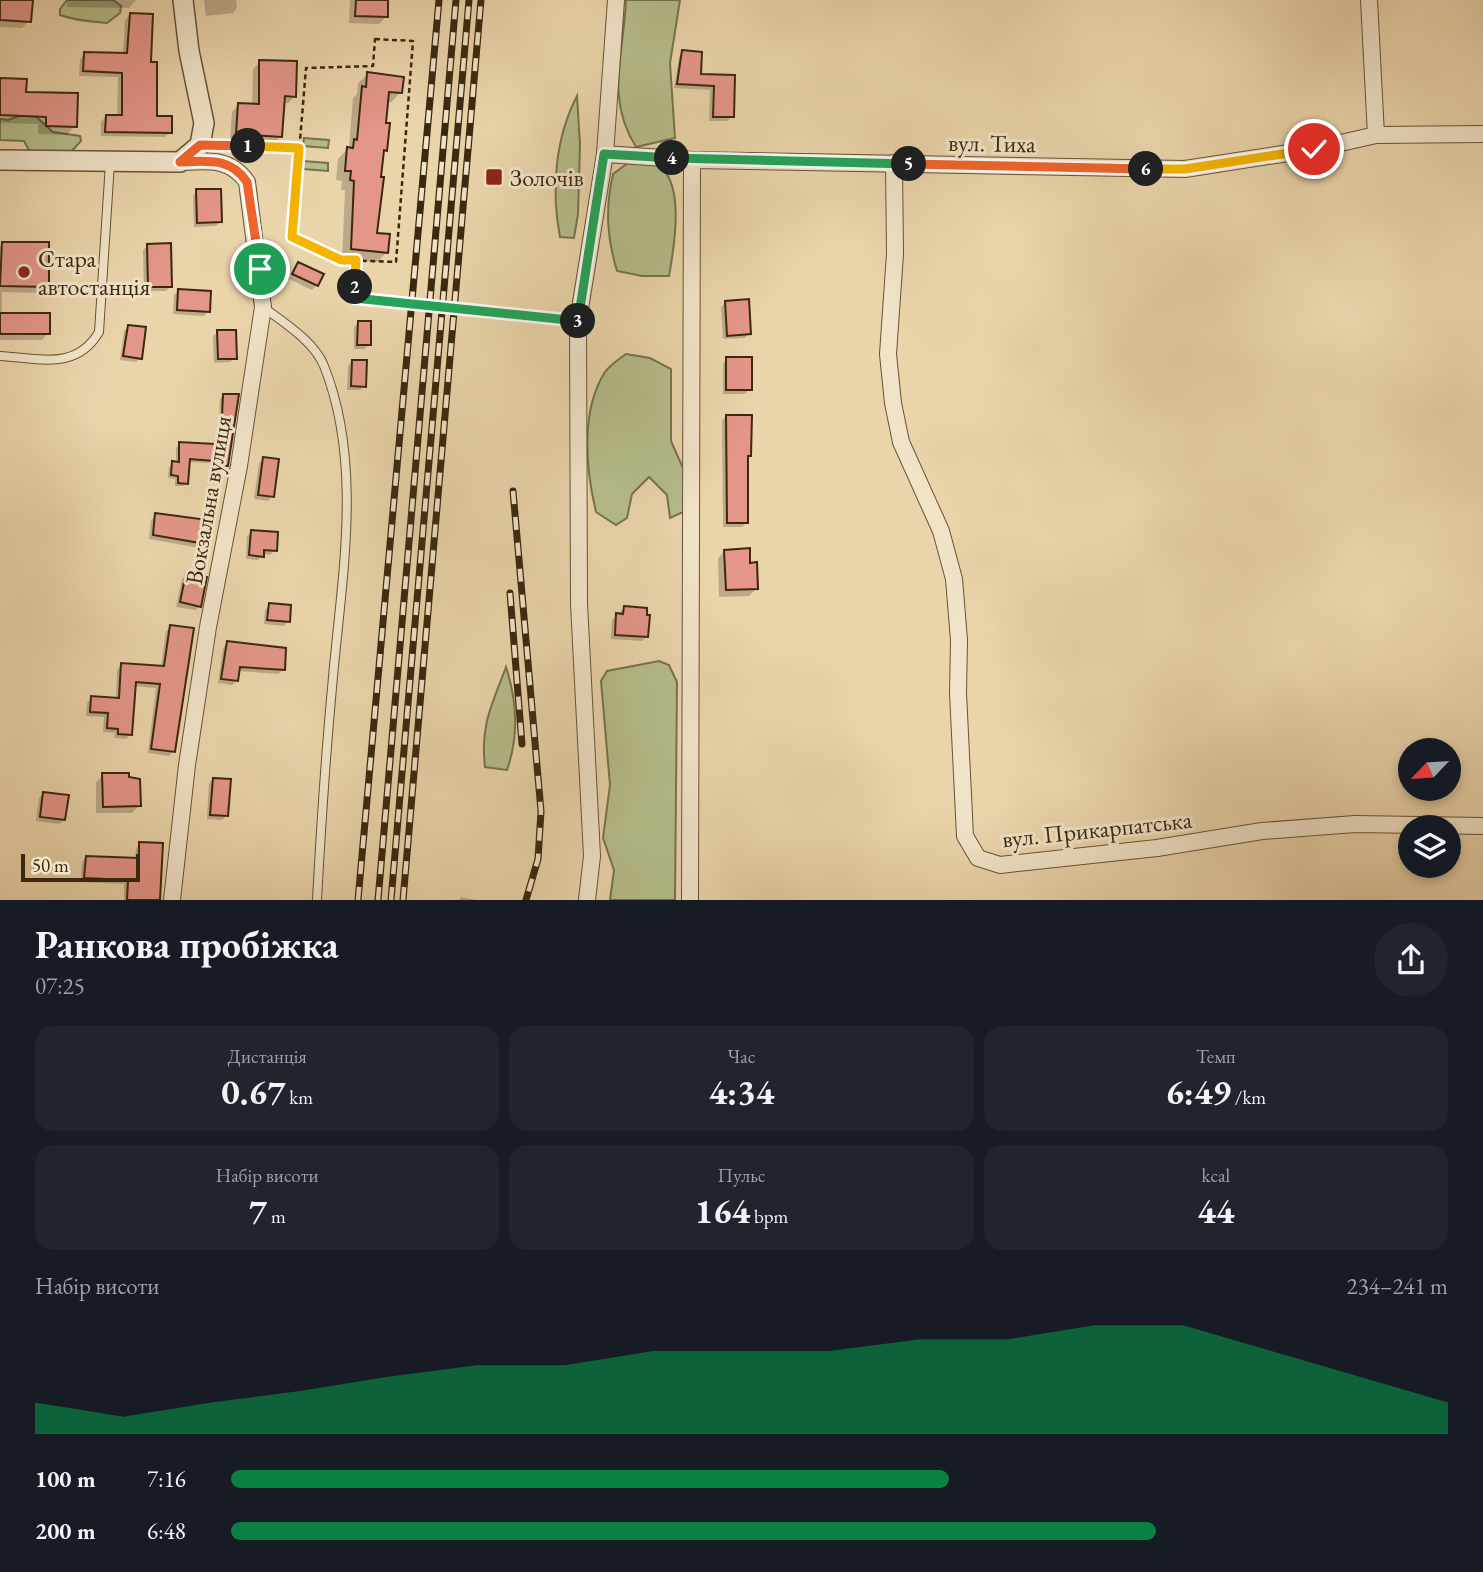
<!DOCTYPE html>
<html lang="uk">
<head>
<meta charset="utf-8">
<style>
	body { margin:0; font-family:"EB Garamond",serif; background:#20242c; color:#f1f3f6; height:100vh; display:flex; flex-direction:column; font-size:26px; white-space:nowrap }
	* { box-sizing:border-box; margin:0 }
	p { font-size:23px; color:#9ea1a6 }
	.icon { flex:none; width:38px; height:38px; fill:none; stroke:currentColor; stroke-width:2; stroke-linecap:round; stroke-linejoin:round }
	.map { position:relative; height:900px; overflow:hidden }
	.panel { display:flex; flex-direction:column; background:#171b24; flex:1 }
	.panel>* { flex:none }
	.needle { width:46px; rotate:245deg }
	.fabs { position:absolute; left:1398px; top:738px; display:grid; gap:14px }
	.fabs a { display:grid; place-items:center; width:63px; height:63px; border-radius:50%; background:#171b24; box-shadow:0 4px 10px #0003; font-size:35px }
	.scale { position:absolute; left:21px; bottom:18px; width:119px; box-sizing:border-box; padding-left:7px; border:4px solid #3b280f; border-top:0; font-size:19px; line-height:24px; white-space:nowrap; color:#3b280f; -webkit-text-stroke:5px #f1e3c8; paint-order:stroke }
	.pin { position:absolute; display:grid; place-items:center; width:60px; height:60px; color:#fff; margin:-30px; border:4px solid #fff; border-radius:50%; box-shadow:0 2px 7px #0007 }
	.km { position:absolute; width:35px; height:35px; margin:-18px; border-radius:50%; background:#222; color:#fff; font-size:19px; line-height:35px; text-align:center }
	.round { display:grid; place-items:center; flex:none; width:74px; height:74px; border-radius:37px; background:#20242c }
	.overview { display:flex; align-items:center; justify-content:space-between; height:119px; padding:0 35px }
	h1 { font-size:38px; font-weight:700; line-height:52px }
	.metrics { display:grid; grid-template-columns:repeat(3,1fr); gap:10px; height:119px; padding:7px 35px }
	.metrics div { display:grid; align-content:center; border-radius:18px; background:#20242c; text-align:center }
	.metrics b { font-size:35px; font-weight:700 }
	.metrics small { font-size:19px; font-weight:400 }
	.metrics p { font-size:19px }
	.chart { height:196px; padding:14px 35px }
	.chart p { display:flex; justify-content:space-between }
	.chart svg { width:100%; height:126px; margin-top:7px; fill:#0b8043; opacity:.7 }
	ul { padding:0 35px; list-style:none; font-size:23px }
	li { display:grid; grid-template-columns:112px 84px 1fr; align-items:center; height:52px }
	li i { height:18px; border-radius:9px; background:#0b8043 }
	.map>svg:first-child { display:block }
	.green { fill:#b5bd8a; stroke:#78724c; stroke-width:2 }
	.shadow { fill:#0003 }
	.building { fill:#e49688; stroke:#3b280f; stroke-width:2 }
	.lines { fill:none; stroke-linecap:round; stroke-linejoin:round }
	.service-casing { stroke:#675336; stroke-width:10 }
	.minor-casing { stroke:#675336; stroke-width:18 }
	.tertiary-casing { stroke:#675336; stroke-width:22 }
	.path { stroke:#3b280f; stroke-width:2.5; stroke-dasharray:5 3.5; stroke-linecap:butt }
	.service { stroke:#f1e3c8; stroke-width:8 }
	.minor { stroke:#f1e3c8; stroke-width:16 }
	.tertiary { stroke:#f1e3c8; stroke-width:19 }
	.rail-casing { stroke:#3b280f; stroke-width:7 }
	.rail { stroke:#f1e3c8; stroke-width:4.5; stroke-dasharray:13; stroke-linecap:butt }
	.path-bridge { stroke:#3b280f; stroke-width:2.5; stroke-dasharray:5 3.5; stroke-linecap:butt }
	.split-1-casing { stroke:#fff; stroke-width:14 }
	.split-2-casing { stroke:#fff; stroke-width:14 }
	.split-3-casing { stroke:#fff; stroke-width:14 }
	.split-4-casing { stroke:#fff; stroke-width:14 }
	.split-5-casing { stroke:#fff; stroke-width:14 }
	.split-6-casing { stroke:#fff; stroke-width:14 }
	.split-7-casing { stroke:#fff; stroke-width:14 }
	.split-1 { stroke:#f0652b; stroke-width:9 }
	.split-2 { stroke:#f5b400; stroke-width:9 }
	.split-3 { stroke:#22a559; stroke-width:9 }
	.split-4 { stroke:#22a559; stroke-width:9 }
	.split-5 { stroke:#22a559; stroke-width:9 }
	.split-6 { stroke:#f0652b; stroke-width:9 }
	.split-7 { stroke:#f5b400; stroke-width:9 }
	.poi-dot { fill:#8f2418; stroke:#f1e3c8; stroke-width:2.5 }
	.labels { text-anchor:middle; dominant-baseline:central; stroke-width:6; stroke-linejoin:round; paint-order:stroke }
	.street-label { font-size:24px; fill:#3b280f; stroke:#f1e3c8 }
	.poi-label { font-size:24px; fill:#3b280f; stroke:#f1e3c8; text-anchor:start }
</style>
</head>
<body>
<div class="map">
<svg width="1483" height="900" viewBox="0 0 1483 900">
	<rect width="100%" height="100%" fill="#ead4aa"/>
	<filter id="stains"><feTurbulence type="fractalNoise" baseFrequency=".00286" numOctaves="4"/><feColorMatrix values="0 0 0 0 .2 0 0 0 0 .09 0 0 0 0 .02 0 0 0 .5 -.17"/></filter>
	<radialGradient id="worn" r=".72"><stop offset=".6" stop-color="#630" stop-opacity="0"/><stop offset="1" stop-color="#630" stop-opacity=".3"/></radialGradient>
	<g class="green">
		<path d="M67,0H113L121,6L120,13L107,23C89,21 76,21 60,15V9Z"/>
		<path d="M626,0H680L670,63L675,138L636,147C605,98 624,54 626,0Z"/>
		<path d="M577,96L580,144L578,214L574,238L560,237C551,191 555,138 577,96Z"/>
		<polygon points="31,112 53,132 80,136 81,141 69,154 33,158 24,141 0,140 0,119 8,120"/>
		<polygon points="304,138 329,140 328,148 303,146"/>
		<path d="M633,159C639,160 648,160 654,163C687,177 674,248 669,276H642L617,271C607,237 605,209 613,174Z"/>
		<polygon points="303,161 328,163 328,171 303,169"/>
		<path d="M626,354L650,358L671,369V441L690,484L692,508L670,518L667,495L649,477L632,494L627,518L616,525L596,512C586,470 580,411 605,372C610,365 619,359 626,354Z"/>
		<polygon points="659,661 669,665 677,682 675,900 610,900 614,870 603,838 610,785 601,681 607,671"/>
		<path d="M506,667C517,701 519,736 507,770L485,767C480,725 492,705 506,667Z"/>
	</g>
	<g class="shadow">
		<polygon points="0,0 31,0 29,21 22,28 0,27"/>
		<polygon points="67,0 136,0 129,8 67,7"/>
		<polygon points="204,0 236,0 237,8 233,13 206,16"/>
		<polygon points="350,0 386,0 386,17 379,24 349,23"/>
		<polygon points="130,14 155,117 170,132 165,137 101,136 101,122 106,116 117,117 118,77 79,76 80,59 85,54 123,55 125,20"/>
		<polygon points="683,52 699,75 733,76 732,117 727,121 709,121 710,90 674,88 679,57"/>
		<polygon points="260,62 295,96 288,103 283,103 281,136 273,143 230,141 232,112 239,104 252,105 253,69"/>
		<polygon points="368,74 400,93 391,102 386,102 385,150 382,154 375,235 387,252 377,262 342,259 345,190 341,190 342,181 336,180 338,159 349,147 353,98 357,94 358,83"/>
		<polygon points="0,79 24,93 75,126 67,135 38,134 38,124 0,123"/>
		<polygon points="197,191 220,222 216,226 194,227 193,196"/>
		<polygon points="3,243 47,286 41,293 2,292 2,315 48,333 42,340 0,340 0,246"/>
		<polygon points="148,246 171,286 166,291 144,291 143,250"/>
		<polygon points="298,264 317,285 312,290 289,279"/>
		<polygon points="179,291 208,311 204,316 173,314 174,295"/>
		<polygon points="725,303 749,333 745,338 723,339 721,307"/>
		<polygon points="358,323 369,345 364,349 354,349 354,327"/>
		<polygon points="128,327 140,358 136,362 120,360 124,331"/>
		<polygon points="218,332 235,358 230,362 214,363 213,336"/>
		<polygon points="727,359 750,389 745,394 723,394 723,363"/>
		<polygon points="352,361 364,386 360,390 347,390 348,366"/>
		<polygon points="224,396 227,465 223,469 211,468 211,463 188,462 186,483 183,486 175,486 175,479 168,478 169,467 176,464 176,448 180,444 213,446 218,443 220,399"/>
		<polygon points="726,416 749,455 746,459 746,523 742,527 723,527 722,421"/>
		<polygon points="263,459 272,496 268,501 254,499 259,463"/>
		<polygon points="156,515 205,543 200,548 149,539 151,520"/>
		<polygon points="252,532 275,550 270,555 262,554 258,560 246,559 247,536"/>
		<polygon points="725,551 749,564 756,589 749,596 719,597 718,558"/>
		<polygon points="186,575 200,606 195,610 176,607 182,579"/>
		<polygon points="269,605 288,621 284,626 264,624 265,610"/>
		<polygon points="624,608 647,636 642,641 611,639 612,620"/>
		<polygon points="171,627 173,751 169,756 148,753 156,688 133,686 130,735 126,739 114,738 115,733 103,732 104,717 86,716 87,703 92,698 116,700 117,670 122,665 161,667 166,631"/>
		<polygon points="227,643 283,670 278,674 238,671 236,681 232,685 218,683 223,648"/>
		<polygon points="103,775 139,806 132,813 96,813 96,782"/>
		<polygon points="213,779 227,815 222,820 207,819 209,784"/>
		<polygon points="43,793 64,820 59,824 36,821 39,798"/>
		<polygon points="140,844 158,900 124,900 124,884 81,882 82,862 86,857 135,860 136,849"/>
		<polygon points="461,897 476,900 459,900"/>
	</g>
	<g class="building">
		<polygon points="0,0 33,0 31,22 0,20"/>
		<polygon points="356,0 388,0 388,17 355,16"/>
		<polygon points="130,13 153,14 151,62 157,62 157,116 172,116 172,133 105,132 106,115 122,115 122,73 83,71 84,52 127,53"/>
		<polygon points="682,50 702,52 701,74 735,75 734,117 713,117 714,86 677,84"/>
		<polygon points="259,60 297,61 296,97 285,96 282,137 236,134 238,103 259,104"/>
		<polygon points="367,72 404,77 402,93 389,92 386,123 390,123 387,151 384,150 381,177 384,177 377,233 390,234 388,253 351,249 354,181 350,180 351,171 345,171 347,147 353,148 354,139 357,140 362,86 366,87"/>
		<polygon points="0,78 27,79 26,92 78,93 77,127 46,126 46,117 0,115"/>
		<polygon points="196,189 221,189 222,222 197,223"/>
		<polygon points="2,242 49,242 49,287 0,286"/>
		<polygon points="171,243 172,287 148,287 147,244"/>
		<polygon points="298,262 324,274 318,286 292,274"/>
		<polygon points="178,289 211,291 210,312 177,310"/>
		<polygon points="749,299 751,334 727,336 725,301"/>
		<rect x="0" y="313" width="50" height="21"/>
		<polygon points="358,321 371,321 371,345 357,345"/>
		<polygon points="128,325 146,327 142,359 123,356"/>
		<polygon points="217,330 236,330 237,359 218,359"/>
		<rect x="726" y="357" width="26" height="33"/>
		<polygon points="352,360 367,360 366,387 351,386"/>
		<polygon points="223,394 239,394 228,466 214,465 214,461 190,459 188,484 178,483 178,476 171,475 172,461 179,462 179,442 215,444 215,441 221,441"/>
		<polygon points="726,415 752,415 751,456 748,456 748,523 727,523"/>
		<polygon points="263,457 279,459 274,497 258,495"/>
		<polygon points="155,513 208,520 206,544 153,535"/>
		<polygon points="251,530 278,532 277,551 264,550 264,557 249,555"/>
		<polygon points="750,548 750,563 757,562 758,589 726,590 724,550"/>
		<polygon points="186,573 207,577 201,607 180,602"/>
		<polygon points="269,603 291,605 290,622 267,620"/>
		<polygon points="624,606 647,608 647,615 650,615 648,637 615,635 616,613 623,614"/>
		<polygon points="170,625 194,628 175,752 151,749 160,684 136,682 132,735 118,734 118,729 107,728 108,713 90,712 91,696 119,698 121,663 164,666"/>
		<polygon points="227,641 286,648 285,670 240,667 238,681 221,679"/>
		<polygon points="102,773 129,773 129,777 140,779 141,806 103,807"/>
		<polygon points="213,778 231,779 228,816 210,815"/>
		<polygon points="43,792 69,795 65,820 40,817"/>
		<polygon points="139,842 163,843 160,900 127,900 128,880 84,878 86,856 139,858"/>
	</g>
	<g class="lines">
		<g class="service-casing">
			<g id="service">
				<path d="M263,307C284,323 314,341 324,366C363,463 342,576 333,677C326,751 321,825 317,900"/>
				<path d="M0,356C39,358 76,371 99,332L110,163"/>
			</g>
		</g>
		<g class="minor-casing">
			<g id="minor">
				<polyline points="1369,0 1376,135"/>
				<polyline points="605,154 692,160 1185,169 1314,149 1376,135 1483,134"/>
				<polyline points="894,163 895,254 888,354 893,403 901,442 941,531 954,579 959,640 958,693 965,836 978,858 1000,865 1157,848 1262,831 1355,824 1483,826"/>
				<path d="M172,900L187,765L208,627L239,466L263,307L247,182C230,157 207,161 180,162"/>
				<polyline points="587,900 592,856 579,604 578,321 605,154 616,0"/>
				<polyline points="690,900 692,160"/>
			</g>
		</g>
		<g class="tertiary-casing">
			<polyline id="tertiary" points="0,160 180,162 200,145 204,123 189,51 183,0"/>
		</g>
		<g class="path">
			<polygon points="375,39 413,41 396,262 341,260 292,237 306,68 373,66"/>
			<polyline points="219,145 299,148"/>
			<polyline points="357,260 354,298 375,300"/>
		</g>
		<use href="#service" class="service"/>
		<use href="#minor" class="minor"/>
		<use href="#tertiary" class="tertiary"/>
		<g class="rail-casing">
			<g id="rail">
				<polyline points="513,491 541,811 538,859 526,900"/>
				<polyline points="510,593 522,744"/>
				<polyline points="358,900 439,0"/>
				<polyline points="378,900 456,0"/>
				<polyline points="391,900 469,0"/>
				<polyline points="403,900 481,0"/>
			</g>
		</g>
		<use href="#rail" class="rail"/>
		<polyline class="path-bridge" points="375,300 578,321"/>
	</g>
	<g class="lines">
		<g class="split-1-casing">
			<path id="split-1" d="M248,146L200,145L180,162C207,161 230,157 247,182L260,269"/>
		</g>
		<g class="split-2-casing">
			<polyline id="split-2" points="248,146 299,148 292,237 341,260 356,260 355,287"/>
		</g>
		<g class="split-3-casing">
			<polyline id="split-3" points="355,287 354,298 578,321"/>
		</g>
		<g class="split-4-casing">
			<polyline id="split-4" points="578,321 604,154 672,158"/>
		</g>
		<g class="split-5-casing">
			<polyline id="split-5" points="672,158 909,164"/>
		</g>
		<g class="split-6-casing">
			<polyline id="split-6" points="909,164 1146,169"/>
		</g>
		<g class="split-7-casing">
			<polyline id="split-7" points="1146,169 1185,169 1314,149"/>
		</g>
		<use href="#split-1" class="split-1"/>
		<use href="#split-2" class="split-2"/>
		<use href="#split-3" class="split-3"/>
		<use href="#split-4" class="split-4"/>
		<use href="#split-5" class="split-5"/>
		<use href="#split-6" class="split-6"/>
		<use href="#split-7" class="split-7"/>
	</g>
	<g class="poi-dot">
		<rect x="485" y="168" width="18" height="18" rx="3.5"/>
		<circle cx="24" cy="272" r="7"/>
	</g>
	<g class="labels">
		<g class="street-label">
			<text transform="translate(992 143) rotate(1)">вул. Тиха</text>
			<text transform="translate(208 500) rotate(-80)">Вокзальна вулиця</text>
			<text transform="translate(1097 829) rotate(-6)">вул. Прикарпатська</text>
		</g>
		<g class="poi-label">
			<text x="510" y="177">Золочів</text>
			<text x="38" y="258">Стара<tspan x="38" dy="28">автостанція</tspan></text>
		</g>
	</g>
	<rect width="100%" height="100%" filter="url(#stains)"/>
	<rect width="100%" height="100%" fill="url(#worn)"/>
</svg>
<div class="fabs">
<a><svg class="needle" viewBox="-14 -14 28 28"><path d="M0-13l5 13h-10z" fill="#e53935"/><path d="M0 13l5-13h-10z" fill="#9ea1a6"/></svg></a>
<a><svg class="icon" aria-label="layers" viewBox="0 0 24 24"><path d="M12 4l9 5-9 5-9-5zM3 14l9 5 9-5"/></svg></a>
</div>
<div class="scale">50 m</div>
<div class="pin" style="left:260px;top:269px;background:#1e9e55"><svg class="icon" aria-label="arrive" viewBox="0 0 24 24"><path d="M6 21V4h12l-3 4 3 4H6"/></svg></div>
<div class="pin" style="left:1314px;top:149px;background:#d93025"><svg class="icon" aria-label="check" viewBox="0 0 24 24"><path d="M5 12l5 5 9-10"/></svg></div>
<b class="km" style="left:248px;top:146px">1</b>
<b class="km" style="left:355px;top:287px">2</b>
<b class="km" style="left:578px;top:321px">3</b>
<b class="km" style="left:672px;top:158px">4</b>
<b class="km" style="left:909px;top:164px">5</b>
<b class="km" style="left:1146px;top:169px">6</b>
</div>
<section class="panel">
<div class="overview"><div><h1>Ранкова пробіжка</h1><p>07:25</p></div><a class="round"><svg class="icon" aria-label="share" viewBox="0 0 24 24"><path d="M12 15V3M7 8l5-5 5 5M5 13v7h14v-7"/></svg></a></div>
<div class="metrics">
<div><p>Дистанція</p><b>0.67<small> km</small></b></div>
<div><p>Час</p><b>4:34</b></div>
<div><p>Темп</p><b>6:49<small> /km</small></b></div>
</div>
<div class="metrics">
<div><p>Набір висоти</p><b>7<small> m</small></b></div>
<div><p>Пульс</p><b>164<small> bpm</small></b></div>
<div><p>kcal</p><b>44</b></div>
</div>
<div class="chart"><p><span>Набір висоти</span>234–241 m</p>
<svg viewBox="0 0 160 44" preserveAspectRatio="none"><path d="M0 44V33L10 38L20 33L30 29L40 24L50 20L60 20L70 15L80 15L90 15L100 11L110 11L120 6L130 6L140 15L150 24L160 33V44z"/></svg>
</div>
<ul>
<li><b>100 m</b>7:16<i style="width:59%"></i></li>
<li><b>200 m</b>6:48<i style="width:76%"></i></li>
</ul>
</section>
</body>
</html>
